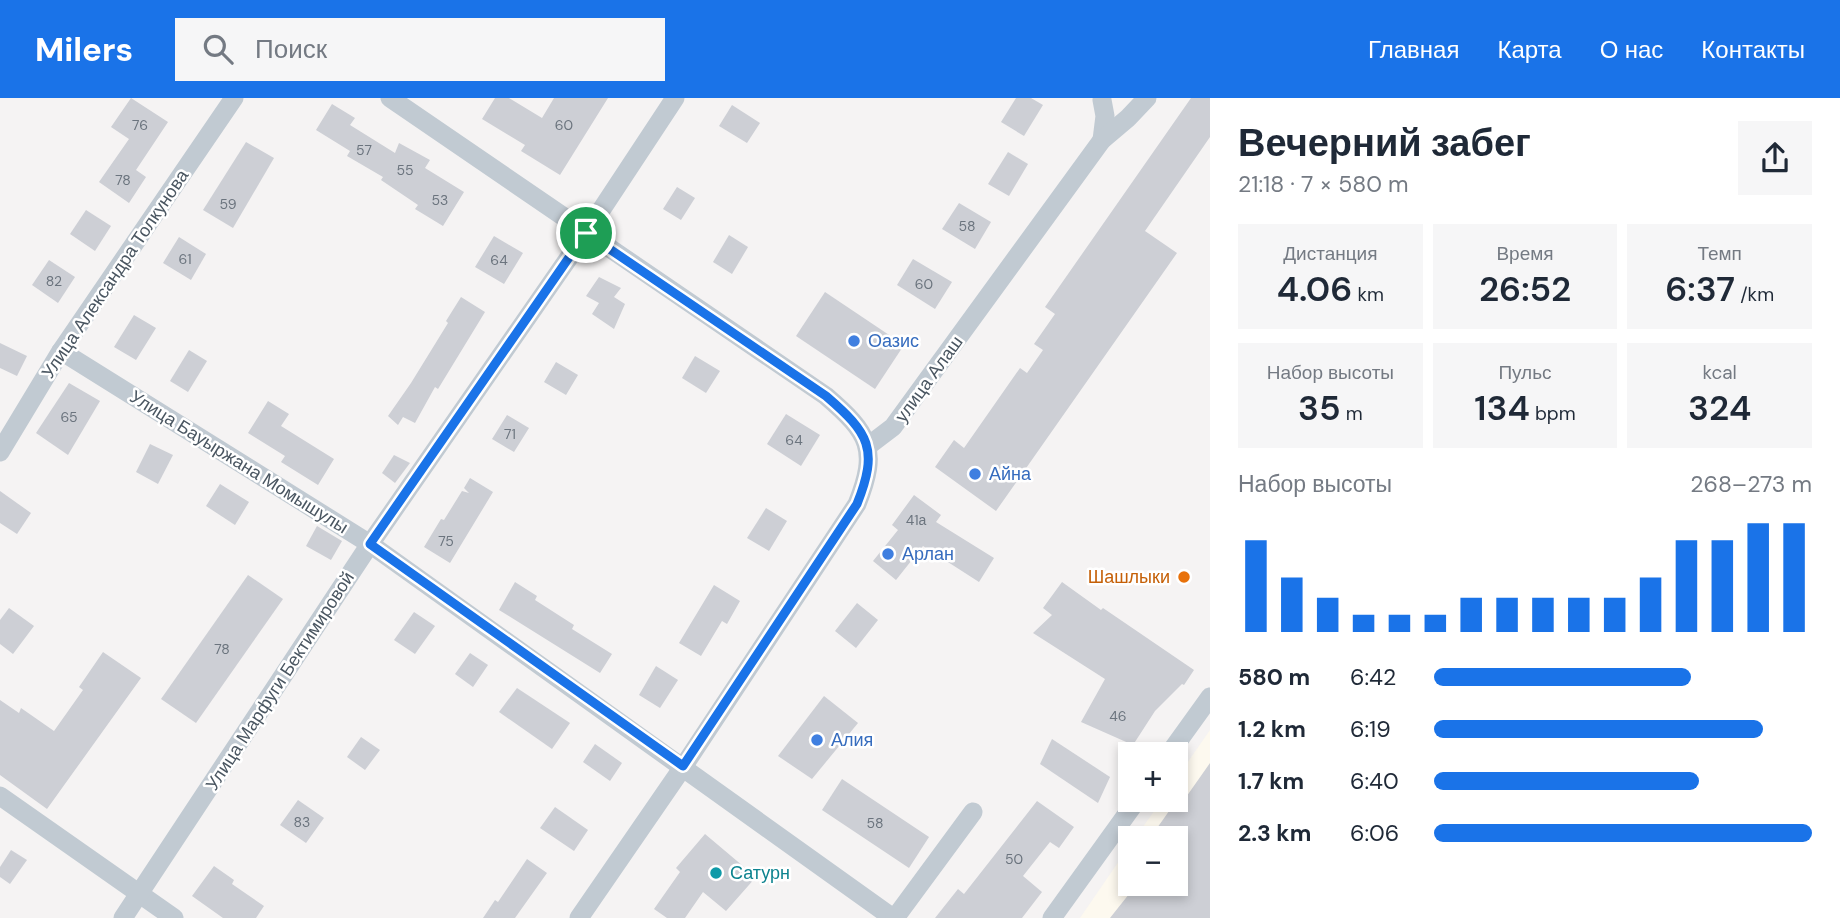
<!DOCTYPE html>
<html lang="ru">
<head>
<meta charset="utf-8">
<style>
	body { margin:0; font-family:"DM Sans",sans-serif; background:#f6f6f7; color:#1f2937; height:100vh; display:flex; flex-direction:column; font-size:26px; white-space:nowrap }
	* { box-sizing:border-box; margin:0 }
	p { font-size:23px; color:#747a83 }
	.icon { flex:none; width:38px; height:38px; fill:none; stroke:currentColor; stroke-width:2; stroke-linecap:round; stroke-linejoin:round }
	.map { position:relative; flex:1; overflow:hidden }
	.drawer { display:flex; flex-direction:column; background:#fff; width:630px }
	.drawer>* { flex:none }
	.buttons { position:absolute; left:1118px; top:644px; display:grid; gap:14px }
	.buttons a { display:grid; place-items:center; width:70px; height:70px; border-radius:0px; background:#fff; box-shadow:0 4px 10px #0003; font-size:35px }
	.pin { position:absolute; display:grid; place-items:center; width:60px; height:60px; color:#fff; margin:-30px; border:4px solid #fff; border-radius:50%; box-shadow:0 2px 7px #0007 }
	.round { display:grid; place-items:center; flex:none; width:74px; height:74px; border-radius:0px; background:#f6f6f7 }
	.head { display:flex; align-items:center; justify-content:space-between; height:119px; padding:0 28px }
	h1 { font-size:38px; font-weight:600; line-height:52px }
	.stats { display:grid; grid-template-columns:repeat(3,1fr); gap:10px; height:119px; padding:7px 28px }
	.stats div { display:grid; align-content:center; border-radius:0px; background:#f6f6f7; text-align:center }
	.stats b { font-size:35px; font-weight:600 }
	.stats small { font-size:19px; font-weight:400 }
	.stats p { font-size:19px }
	.chart { height:196px; padding:14px 28px }
	.chart p { display:flex; justify-content:space-between }
	.chart svg { width:100%; height:126px; margin-top:7px; stroke:#1a73e8; stroke-width:6 }
	ul { padding:0 28px; list-style:none; font-size:23px }
	li { display:grid; grid-template-columns:112px 84px 1fr; align-items:center; height:52px }
	li i { height:18px; border-radius:9px; background:#1a73e8 }
	header { display:flex; align-items:center; gap:42px; box-sizing:border-box; height:98px; padding:0 35px; background:#1a73e8; color:#fff }
	header strong { font-size:33px }
	nav { display:flex; gap:38px; margin-inline-start:auto; font-size:24px }
	.search { width:490px; height:63px; background:#f6f6f7; display:flex; align-items:center; gap:18px; box-sizing:border-box; padding:0 24px; border-radius:0px; color:#747a83; font-size:26px }
	main { display:flex; flex:1; min-height:0 }
	.map>svg:first-child { display:block }
	.commercial { fill:#fdf9ef }
	.building { fill:#cdcfd5 }
	.lines { fill:none; stroke-linecap:round; stroke-linejoin:round }
	.minor { stroke:#c1cad2; stroke-width:19 }
	.route-casing { stroke:#fff; stroke-width:14 }
	.route { stroke:#1a73e8; stroke-width:9 }
	.shop-dot { fill:#3f7fe0; stroke:#fff; stroke-width:2.5 }
	.food-dot { fill:#e8710a; stroke:#fff; stroke-width:2.5 }
	.culture-dot { fill:#0f9aa8; stroke:#fff; stroke-width:2.5 }
	.labels { text-anchor:middle; dominant-baseline:central; stroke-width:5; stroke-linejoin:round; paint-order:stroke }
	.number-label { font-size:14px; fill:#6b747e }
	.street-label { font-size:18px; fill:#4a5661; stroke:#fff }
	.shop-label { font-size:18px; fill:#366cbe; stroke:#fff; text-anchor:start }
	.food-label { font-size:18px; fill:#c56008; stroke:#fff; text-anchor:end }
	.culture-label { font-size:18px; fill:#0d838f; stroke:#fff; text-anchor:start }
</style>
</head>
<body>
<header>
<strong>Milers</strong>
<div class="search"><svg class="icon" aria-label="search" viewBox="0 0 24 24"><circle cx="10" cy="10" r="6"/><path d="M15 15l6 6"/></svg>Поиск</div>
<nav><a>Главная</a><a>Карта</a><a>О нас</a><a>Контакты</a></nav>
</header>
<main>
<div class="map">
<svg width="1210" height="820" viewBox="0 0 1210 820">
	<rect width="100%" height="100%" fill="#f5f3f3"/>
	<polygon class="commercial" points="1210,632 1210,820 1080,820 1130,747 1130,786 1176,786 1176,740 1135,740 1162,702 1176,702 1176,681"/>
	<g class="building">
		<polygon points="131,0 168,24 136,72 146,79 129,105 99,84 129,41 111,29"/>
		<polygon points="495,0 509,0 542,20 554,0 608,0 560,77 521,53 525,47 482,21"/>
		<polygon points="1016,0 1031,0 1043,7 1024,38 1001,24"/>
		<polygon points="1191,0 1210,0 1210,39 1145,133 1177,155 996,413 935,369 954,342 964,350 1020,270 1027,275 1043,252 1034,246 1055,216 1045,209"/>
		<polygon points="332,6 355,20 350,27 395,55 399,45 430,62 425,70 464,94 443,128 415,111 418,107 381,82 383,79 347,58 350,53 316,32"/>
		<polygon points="732,7 760,25 747,45 719,28"/>
		<polygon points="246,44 274,60 233,130 203,112"/>
		<polygon points="1008,54 1028,66 1009,98 988,86"/>
		<polygon points="677,89 695,100 681,122 663,111"/>
		<polygon points="959,105 991,124 975,151 942,131"/>
		<polygon points="86,112 111,128 95,153 70,136"/>
		<polygon points="729,137 748,149 732,176 713,164"/>
		<polygon points="494,138 523,155 504,186 475,169"/>
		<polygon points="179,139 206,156 191,182 163,165"/>
		<polygon points="913,161 952,184 935,211 897,187"/>
		<polygon points="49,162 75,179 58,205 32,187"/>
		<polygon points="599,179 621,190 614,199 625,206 614,231 592,216 599,205 586,198"/>
		<polygon points="825,194 904,247 875,291 796,238"/>
		<polygon points="461,199 485,214 438,291 435,289 415,325 403,319 398,327 388,318 411,285 448,225 446,223"/>
		<polygon points="134,217 156,230 136,262 114,249"/>
		<polygon points="0,245 27,258 17,278 0,270"/>
		<polygon points="189,252 207,263 188,294 170,283"/>
		<polygon points="695,258 720,273 706,295 682,280"/>
		<polygon points="556,264 578,277 566,297 544,284"/>
		<polygon points="69,285 100,303 68,357 36,335"/>
		<polygon points="268,303 289,316 281,328 334,361 318,387 281,364 285,358 248,335"/>
		<polygon points="786,316 820,337 801,368 767,346"/>
		<polygon points="507,317 529,330 514,354 492,341"/>
		<polygon points="150,346 173,357 158,386 136,374"/>
		<polygon points="394,357 410,365 395,385 382,375"/>
		<polygon points="470,380 493,394 450,465 424,449 441,421 444,422 462,393 469,395 464,390"/>
		<polygon points="220,386 249,404 235,427 206,408"/>
		<polygon points="0,393 31,415 17,436 0,425"/>
		<polygon points="914,397 941,417 936,424 994,460 979,484 923,448 896,482 873,463 898,432 892,427"/>
		<polygon points="766,410 787,423 769,453 747,440"/>
		<polygon points="317,428 342,443 331,462 306,448"/>
		<polygon points="248,477 283,501 196,625 161,601"/>
		<polygon points="515,484 537,498 535,502 574,527 572,531 612,556 600,575 499,512"/>
		<polygon points="1062,484 1101,512 1103,510 1194,572 1184,587 1182,586 1155,613 1133,647 1081,624 1105,581 1033,535 1052,517 1043,510"/>
		<polygon points="714,487 740,503 727,526 722,523 701,558 679,545"/>
		<polygon points="857,505 878,522 856,550 835,533"/>
		<polygon points="9,510 34,528 13,556 0,546 0,522"/>
		<polygon points="414,514 435,528 415,556 394,542"/>
		<polygon points="103,554 141,580 47,711 0,677 0,602 19,615 21,610 54,633 83,592 79,589"/>
		<polygon points="470,555 488,567 473,589 455,576"/>
		<polygon points="656,568 678,582 660,610 639,597"/>
		<polygon points="517,590 570,625 552,651 499,614"/>
		<polygon points="824,598 858,625 812,681 778,658"/>
		<polygon points="361,639 380,652 365,672 347,659"/>
		<polygon points="1052,641 1110,679 1098,705 1040,666"/>
		<polygon points="595,646 622,665 610,683 583,664"/>
		<polygon points="1210,665 1210,820 1110,820 1137,786 1176,786 1176,740 1150,740 1179,699 1184,702"/>
		<polygon points="842,681 929,739 909,770 822,712"/>
		<polygon points="298,702 324,720 306,745 280,727"/>
		<polygon points="1037,703 1074,729 1059,750 1050,744 1023,778 1042,794 1022,820 935,820 958,791 964,796"/>
		<polygon points="555,709 588,732 574,753 540,730"/>
		<polygon points="705,736 756,779 726,813 703,794 685,820 667,820 654,811 680,774 676,770"/>
		<polygon points="11,752 27,762 10,786 0,779 0,769"/>
		<polygon points="527,761 547,775 515,820 483,820 495,802 498,804"/>
		<polygon points="214,768 234,782 232,786 264,808 256,820 223,820 192,798"/>
	</g>
	<g class="lines">
		<g class="minor">
			<path d="M390,0L826,298C869,335 879,351 857,406L683,669L579,820"/>
			<polyline points="1102,2 1105,18 1102,42"/>
			<polyline points="61,253 370,446 893,820"/>
			<polyline points="868,348 893,329 1102,42 1128,20 1147,0"/>
			<polyline points="0,354 61,253 234,0"/>
			<polyline points="1169,656 1210,599"/>
			<polyline points="0,698 174,820"/>
			<polyline points="123,820 370,446 586,135 675,0"/>
			<polyline points="895,820 973,714"/>
			<polyline points="1052,820 1137,702"/>
		</g>
	</g>
	<g class="lines">
		<g class="route-casing">
			<path id="route" d="M586,135L826,298C869,335 879,351 857,406L683,668L370,446Z"/>
		</g>
		<use href="#route" class="route"/>
	</g>
	<g class="shop-dot">
		<circle cx="854" cy="243" r="7"/>
		<circle cx="975" cy="376" r="7"/>
		<circle cx="888" cy="456" r="7"/>
		<circle cx="817" cy="642" r="7"/>
	</g>
	<circle class="food-dot" cx="1184" cy="479" r="7"/>
	<circle class="culture-dot" cx="716" cy="775" r="7"/>
	<g class="labels">
		<g class="number-label">
			<text x="140" y="27">76</text>
			<text x="564" y="27">60</text>
			<text x="364" y="52">57</text>
			<text x="405" y="72">55</text>
			<text x="123" y="82">78</text>
			<text x="440" y="102">53</text>
			<text x="228" y="106">59</text>
			<text x="967" y="128">58</text>
			<text x="185" y="161">61</text>
			<text x="499" y="162">64</text>
			<text x="54" y="183">82</text>
			<text x="924" y="186">60</text>
			<text x="69" y="319">65</text>
			<text x="510" y="336">71</text>
			<text x="794" y="342">64</text>
			<text x="916" y="422">41а</text>
			<text x="446" y="443">75</text>
			<text x="222" y="551">78</text>
			<text x="1118" y="618">46</text>
			<text x="302" y="724">83</text>
			<text x="875" y="725">58</text>
			<text x="1014" y="761">50</text>
		</g>
		<g class="street-label">
			<text transform="translate(115 176) rotate(-56)">Улица Александра Толкунова</text>
			<text transform="translate(929 281) rotate(-54)">улица Алаш</text>
			<text transform="translate(239 364) rotate(32)">Улица Бауыржана Момышулы</text>
			<text transform="translate(280 583) rotate(-57)">Улица Марфуги Бектимировой</text>
		</g>
		<g class="shop-label">
			<text x="868" y="243">Оазис</text>
			<text x="989" y="376">Айна</text>
			<text x="902" y="456">Арлан</text>
			<text x="831" y="642">Алия</text>
		</g>
		<g class="food-label">
			<text x="1170" y="479">Шашлыки</text>
		</g>
		<g class="culture-label">
			<text x="730" y="775">Сатурн</text>
		</g>
	</g>
</svg>
<div class="buttons">
<a>+</a>
<a>−</a>
</div>
<div class="pin" style="left:586px;top:135px;background:#1e9e55"><svg class="icon" aria-label="arrive" viewBox="0 0 24 24"><path d="M6 21V4h12l-3 4 3 4H6"/></svg></div>
</div>
<section class="drawer">
<div class="head"><div><h1>Вечерний забег</h1><p>21:18 · 7 × 580 m</p></div><a class="round"><svg class="icon" aria-label="share" viewBox="0 0 24 24"><path d="M12 15V3M7 8l5-5 5 5M5 13v7h14v-7"/></svg></a></div>
<div class="stats">
<div><p>Дистанция</p><b>4.06<small> km</small></b></div>
<div><p>Время</p><b>26:52</b></div>
<div><p>Темп</p><b>6:37<small> /km</small></b></div>
</div>
<div class="stats">
<div><p>Набор высоты</p><b>35<small> m</small></b></div>
<div><p>Пульс</p><b>134<small> bpm</small></b></div>
<div><p>kcal</p><b>324</b></div>
</div>
<div class="chart"><p><span>Набор высоты</span>268–273 m</p>
<svg viewBox="0 0 160 44" preserveAspectRatio="none"><path d="M5 44V12M15 44V25M25 44V32M35 44V38M45 44V38M55 44V38M65 44V32M75 44V32M85 44V32M95 44V32M105 44V32M115 44V25M125 44V12M135 44V12M145 44V6M155 44V6"/></svg>
</div>
<ul>
<li><b>580 m</b>6:42<i style="width:68%"></i></li>
<li><b>1.2 km</b>6:19<i style="width:87%"></i></li>
<li><b>1.7 km</b>6:40<i style="width:70%"></i></li>
<li><b>2.3 km</b>6:06<i style="width:100%"></i></li>
</ul>
</section>
</main>
</body>
</html>
